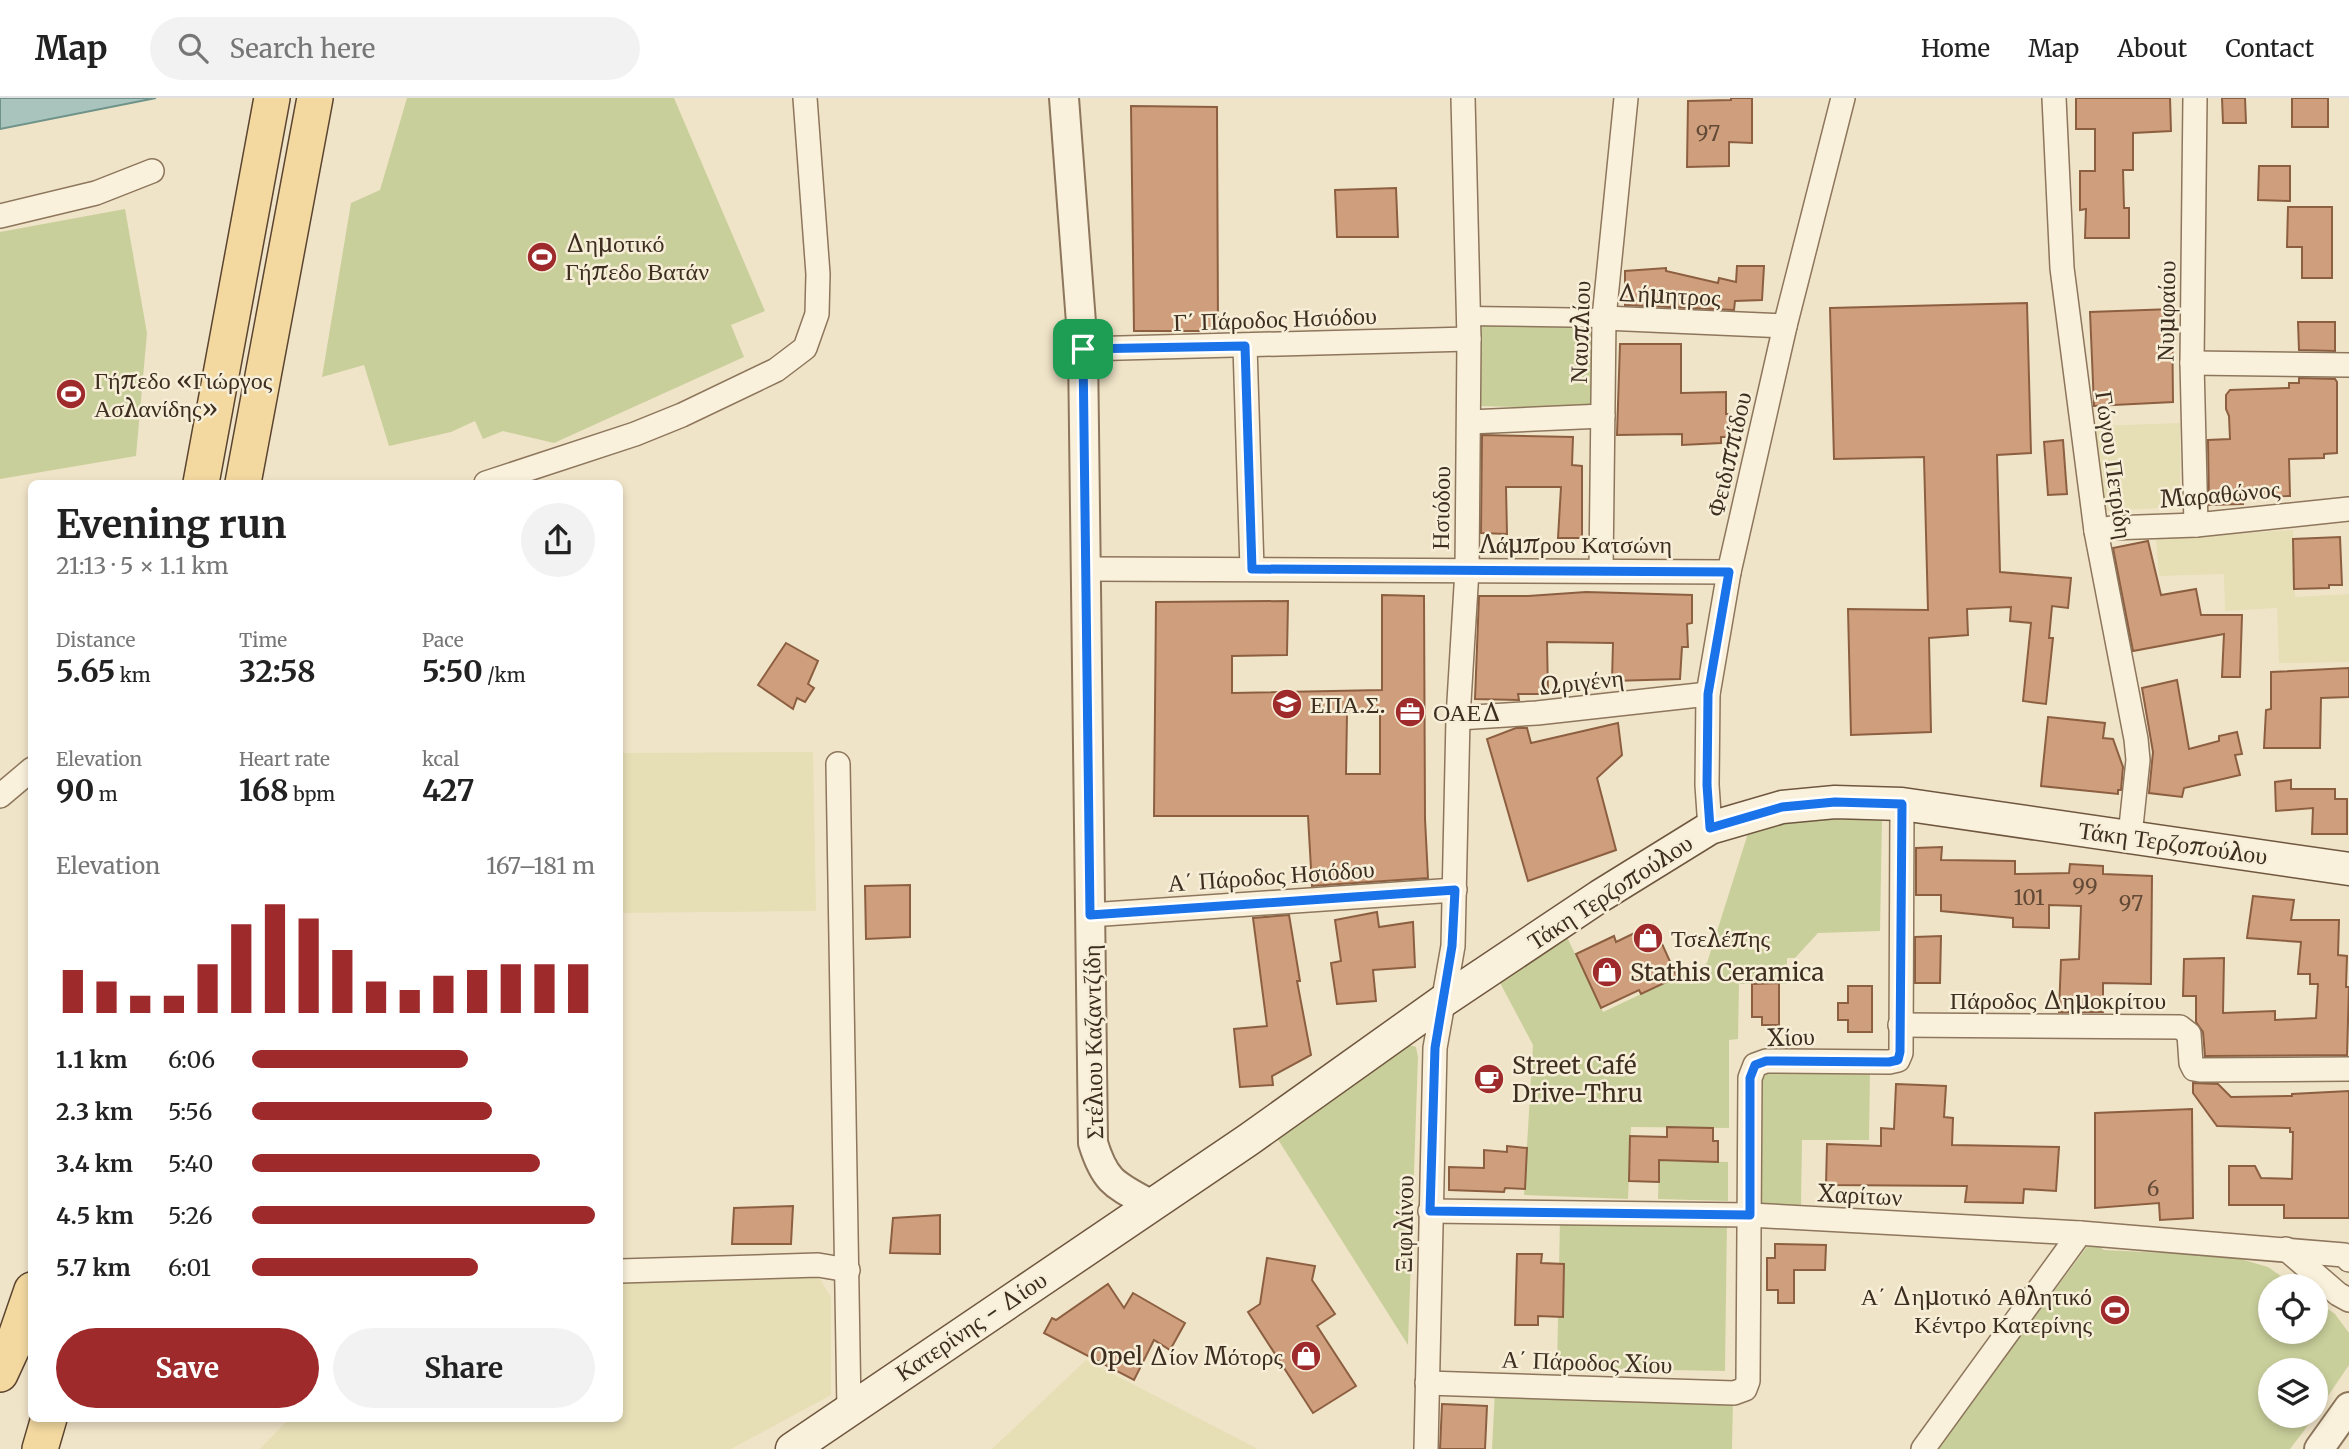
<!DOCTYPE html>
<html lang="en">
<head>
<meta charset="utf-8">
<style>
	body { margin:0; font-family:Merriweather,serif; background:#f2f2f2; color:#222; height:100vh; display:flex; flex-direction:column; font-size:26px; white-space:nowrap }
	* { box-sizing:border-box; margin:0 }
	p { font-size:23px; color:#767676 }
	.icon { flex:none; width:38px; height:38px; fill:none; stroke:currentColor; stroke-width:2; stroke-linecap:round; stroke-linejoin:round }
	.map { position:relative; flex:1; overflow:hidden }
	.side { position:absolute; left:28px; top:382px; width:595px; height:942px; display:flex; flex-direction:column; background:#fff; border-radius:10px; box-shadow:0 4px 10px #0003 }
	.side>* { flex:none }
	.buttons { position:absolute; left:2258px; top:1176px; display:grid; gap:14px }
	.buttons a { display:grid; place-items:center; width:70px; height:70px; border-radius:50%; background:#fff; box-shadow:0 4px 10px #0003; font-size:35px }
	.pin { position:absolute; display:grid; place-items:center; width:60px; height:60px; color:#fff; margin:-30px; border-radius:14px; box-shadow:0 4px 10px #0006 }
	.round { display:grid; place-items:center; flex:none; width:74px; height:74px; border-radius:37px; background:#f2f2f2 }
	.overview { display:flex; align-items:center; justify-content:space-between; height:119px; padding:0 28px }
	h1 { font-size:38px; font-weight:700; line-height:52px }
	.metrics { display:grid; grid-template-columns:repeat(3,1fr); gap:10px; height:119px; padding:7px 28px }
	.metrics div { display:grid; align-content:center }
	.metrics b { font-size:30px; font-weight:700 }
	.metrics small { font-size:19px; font-weight:400 }
	.metrics p { font-size:19px }
	.chart { height:196px; padding:14px 28px }
	.chart p { display:flex; justify-content:space-between }
	.chart svg { width:100%; height:126px; margin-top:7px; stroke:#9e2a2b; stroke-width:6 }
	.action { display:flex; gap:14px; margin-top:auto; padding:14px 28px }
	.action a { flex:1; height:80px; border-radius:42px; background:#9e2a2b; color:#fff; font-size:28px; font-weight:700; line-height:80px; text-align:center }
	.action a+a { background:#f2f2f2; color:#222 }
	ul { padding:0 28px; list-style:none; font-size:23px }
	li { display:grid; grid-template-columns:112px 84px 1fr; align-items:center; height:52px }
	li i { height:18px; border-radius:9px; background:#9e2a2b }
	header { display:flex; align-items:center; gap:42px; box-sizing:border-box; height:98px; padding:0 35px; background:#fff; border-bottom:2px solid #e0e0e0 }
	header strong { font-size:33px }
	nav { display:flex; gap:38px; margin-inline-start:auto; font-size:24px }
	.search { width:490px; height:63px; background:#f2f2f2; display:flex; align-items:center; gap:18px; box-sizing:border-box; padding:0 24px; border-radius:38px; color:#767676; font-size:26px }
	.map>svg:first-child { display:block }
	.farmland { fill:#e6deb5 }
	.green { fill:#c9cf9b }
	.water { fill:#a9c4bc; stroke:#6f938a; stroke-width:2 }
	.building { fill:#cf9f7d; stroke:#8d5f41; stroke-width:2; fill-rule:evenodd }
	.lines { fill:none; stroke-linecap:round; stroke-linejoin:round }
	.pedestrian-casing { stroke:#8d765c; stroke-width:21 }
	.minor-casing { stroke:#8d765c; stroke-width:26 }
	.tertiary-casing { stroke:#8d765c; stroke-width:32 }
	.secondary-casing { stroke:#6f573f; stroke-width:35 }
	.primary-casing { stroke:#5b4430; stroke-width:38 }
	.pedestrian { stroke:#faf1dc; stroke-width:18 }
	.minor { stroke:#faf1dc; stroke-width:23 }
	.tertiary { stroke:#faf1dc; stroke-width:28 }
	.secondary { stroke:#faf1dc; stroke-width:32 }
	.primary { stroke:#f3d9a0; stroke-width:35 }
	.route-casing { stroke:#fff; stroke-width:14 }
	.route { stroke:#1a73e8; stroke-width:9 }
	.labels { text-anchor:middle; dominant-baseline:central; stroke-width:5; stroke-linejoin:round; paint-order:stroke }
	.number-label { font-size:21px; fill:#624a37 }
	.poi-label { font-size:24px; fill:#3d2e20; stroke:#f7eed8; text-anchor:start }
	.street-label { font-size:24px; fill:#3d2e20; stroke:#f7eed8 }
</style>
</head>
<body>
<header>
<strong>Map</strong>
<div class="search"><svg class="icon" aria-label="search" viewBox="0 0 24 24"><circle cx="10" cy="10" r="6"/><path d="M15 15l6 6"/></svg>Search here</div>
<nav><a>Home</a><a>Map</a><a>About</a><a>Contact</a></nav>
</header>
<div class="map">
<svg width="2349" height="1351" viewBox="0 0 2349 1351">
	<rect width="100%" height="100%" fill="#f0e4c8"/>
	<g class="farmland">
		<polygon points="2180,325 2180,409 2101,413 2095,328"/>
		<polygon points="2293,432 2295,499 2349,496 2349,564 2279,565 2277,510 2225,513 2224,476 2159,478 2156,441"/>
		<polygon points="813,654 816,813 620,815 620,655"/>
		<polygon points="806,1175 821,1182 831,1200 831,1297 731,1351 260,1351 290,1320 620,1320 620,1180"/>
		<polygon points="1086,1262 1258,1351 992,1351"/>
	</g>
	<g class="green">
		<polygon points="407,0 674,0 765,213 731,227 744,259 554,345 503,333 483,341 475,323 451,334 389,348 364,267 322,279 351,105 380,92"/>
		<polygon points="125,111 147,235 136,358 0,381 0,134"/>
		<polygon points="1478,222 1595,228 1594,311 1476,308"/>
		<polygon points="1810,719 1882,723 1880,833 1818,835 1795,860 1787,860 1787,886 1739,886 1738,941 1729,942 1729,1030 1631,1029 1628,1101 1524,1097 1533,947 1498,881 1566,837 1603,914 1707,865 1749,732"/>
		<polygon points="1406,946 1416,949 1418,959 1408,1247 1277,1040"/>
		<polygon points="1771,972 1870,972 1869,1042 1802,1042 1801,1109 1759,1109 1760,987 1764,977"/>
		<polygon points="1659,1062 1728,1064 1728,1103 1658,1101"/>
		<polygon points="1560,1120 1727,1123 1725,1273 1557,1270"/>
		<polygon points="2092,1142 2104,1152 2230,1158 2268,1169 2295,1188 2270,1188 2270,1234 2315,1234 2315,1202 2335,1216 2349,1235 2349,1267 2315,1317 2315,1272 2270,1272 2270,1318 2315,1318 2290,1351 1936,1351"/>
		<polygon points="1495,1292 1733,1300 1732,1351 1492,1351"/>
	</g>
	<polygon class="water" points="0,0 156,0 0,31"/>
	<g class="building">
		<polygon points="1731,0 1752,0 1752,45 1729,44 1729,68 1687,69 1688,3 1731,2"/>
		<polygon points="2076,0 2170,0 2171,33 2133,35 2133,72 2123,72 2124,110 2129,110 2129,140 2085,140 2086,111 2080,112 2080,73 2095,73 2095,31 2076,31"/>
		<polygon points="2222,0 2245,0 2246,25 2223,25"/>
		<rect x="2292" y="0" width="36" height="29"/>
		<polygon points="1131,8 1217,9 1218,233 1134,233"/>
		<polygon points="2259,68 2290,68 2290,103 2258,102"/>
		<polygon points="1396,90 1398,139 1337,139 1335,92"/>
		<polygon points="2288,109 2332,109 2332,180 2302,180 2302,149 2287,149"/>
		<polygon points="1737,168 1764,168 1762,202 1735,203 1734,212 1625,207 1625,173 1666,170 1666,173 1718,185 1719,180 1736,184"/>
		<polygon points="2027,205 2031,355 1997,357 2000,474 2071,480 2068,510 2052,508 2049,540 2053,540 2046,606 2023,603 2031,525 2010,523 2011,509 1967,511 1968,537 1929,540 1931,634 1851,637 1848,511 1928,512 1924,359 1834,361 1830,210"/>
		<polygon points="2172,211 2173,304 2094,308 2090,214"/>
		<polygon points="2298,224 2335,224 2335,253 2299,252"/>
		<polygon points="1620,246 1681,246 1681,295 1726,294 1726,316 1730,316 1730,339 1721,339 1721,345 1682,347 1682,336 1617,337"/>
		<polygon points="2299,280 2335,281 2337,284 2337,355 2324,356 2324,360 2289,361 2290,398 2243,399 2243,406 2209,407 2208,342 2230,341 2229,318 2226,311 2226,297 2230,292 2289,290 2289,285 2299,285"/>
		<polygon points="1482,337 1573,339 1572,367 1582,368 1582,440 1558,440 1561,389 1506,389 1507,436 1481,435"/>
		<polygon points="2063,342 2067,396 2048,397 2044,344"/>
		<polygon points="2340,439 2342,487 2329,487 2329,490 2294,491 2293,441"/>
		<polygon points="2148,443 2161,497 2196,491 2201,517 2242,517 2240,579 2222,579 2224,536 2133,553 2113,450"/>
		<polygon points="1586,494 1692,497 1692,525 1687,526 1688,549 1682,549 1680,581 1612,583 1613,545 1547,544 1548,596 1518,596 1519,602 1475,601 1479,498 1528,498"/>
		<path d="M1382,497L1424,498L1425,721L1428,780L1312,788L1308,718H1154L1156,504L1288,503L1287,557L1232,558V595L1382,592ZM1347,615H1380V676H1346Z"/>
		<polygon points="786,545 818,563 808,586 814,590 805,604 797,600 793,611 758,587"/>
		<polygon points="2349,570 2349,599 2321,600 2320,650 2264,650 2266,612 2271,611 2271,574"/>
		<polygon points="2177,582 2189,651 2219,643 2219,638 2237,634 2242,656 2235,657 2240,677 2184,690 2182,699 2149,695 2153,654 2142,590"/>
		<polygon points="2048,619 2105,625 2103,640 2113,641 2123,669 2121,692 2118,692 2118,696 2041,688"/>
		<polygon points="1618,625 1622,657 1597,680 1616,752 1528,783 1487,641 1516,630 1527,630 1531,645"/>
		<polygon points="2291,682 2291,691 2335,691 2335,701 2347,701 2347,736 2312,736 2313,710 2276,713 2275,684"/>
		<polygon points="1942,749 1941,762 2015,763 2015,776 2069,775 2070,766 2103,768 2103,776 2152,778 2151,886 2103,885 2103,914 2059,914 2061,862 2079,861 2081,808 2049,807 2049,830 2013,829 2013,820 1941,813 1941,797 1916,797 1916,750"/>
		<polygon points="910,787 910,839 866,841 865,788"/>
		<polygon points="2253,798 2294,802 2291,822 2339,822 2338,857 2347,858 2346,889 2349,889 2347,957 2205,958 2203,934 2196,924 2196,898 2183,898 2184,861 2224,860 2223,915 2275,913 2275,922 2316,920 2318,886 2310,886 2310,876 2298,876 2301,844 2247,840"/>
		<polygon points="1377,814 1379,829 1413,824 1415,869 1373,872 1376,903 1337,906 1331,865 1341,863 1335,822"/>
		<polygon points="1289,817 1300,883 1297,883 1311,957 1272,978 1273,987 1240,989 1234,931 1267,928 1253,820"/>
		<polygon points="1653,826 1677,879 1641,896 1639,892 1601,910 1576,856 1614,838 1616,844"/>
		<polygon points="1941,838 1940,885 1915,885 1915,839"/>
		<polygon points="1779,885 1779,927 1762,927 1762,919 1752,919 1752,886"/>
		<polygon points="1848,888 1872,888 1872,934 1848,934 1848,922 1838,922 1838,905 1848,905"/>
		<polygon points="2193,985 2218,986 2231,999 2292,998 2292,996 2349,993 2349,1120 2284,1120 2284,1107 2229,1107 2229,1068 2255,1068 2261,1080 2292,1081 2293,1034 2290,1034 2290,1030 2217,1028 2193,995"/>
		<polygon points="1896,986 1946,988 1944,1019 1953,1020 1952,1047 2059,1049 2056,1093 2024,1091 2023,1105 1965,1104 1967,1088 1826,1087 1827,1046 1881,1048 1881,1030 1894,1031"/>
		<polygon points="2192,1011 2193,1120 2160,1122 2159,1105 2095,1110 2095,1015"/>
		<polygon points="1667,1029 1713,1030 1713,1043 1718,1043 1718,1064 1659,1062 1659,1084 1629,1083 1630,1038 1667,1039"/>
		<polygon points="1507,1048 1527,1050 1525,1091 1505,1090 1504,1094 1449,1092 1449,1069 1484,1070 1484,1052 1507,1054"/>
		<polygon points="793,1108 791,1146 732,1146 734,1110"/>
		<polygon points="940,1117 940,1156 890,1155 893,1120"/>
		<polygon points="1775,1146 1826,1147 1825,1172 1794,1172 1794,1205 1778,1205 1778,1192 1767,1192 1767,1160 1775,1160"/>
		<polygon points="1517,1156 1542,1156 1541,1165 1564,1166 1563,1219 1538,1218 1538,1227 1515,1227"/>
		<polygon points="1267,1160 1315,1168 1312,1182 1335,1216 1317,1228 1356,1288 1313,1315 1248,1214 1260,1206"/>
		<polygon points="1108,1186 1124,1210 1133,1195 1185,1225 1170,1252 1154,1242 1134,1282 1044,1235 1052,1220 1056,1222"/>
		<polygon points="1442,1306 1487,1308 1485,1351 1440,1351"/>
	</g>
	<g class="lines">
		<g class="pedestrian-casing">
			<polyline id="pedestrian" points="1468,218 1604,220"/>
		</g>
		<g class="minor-casing">
			<g id="minor">
				<polyline points="2054,0 2062,170 2096,433 2136,641 2138,662 2130,738"/>
				<polyline points="2195,0 2192,265 2196,427"/>
				<polyline points="0,118 96,95 152,73"/>
				<polyline points="1604,220 1785,228"/>
				<polyline points="1245,248 1252,471"/>
				<polyline points="1083,251 1469,241"/>
				<polyline points="2192,265 2349,267"/>
				<polyline points="1469,324 1603,318"/>
				<polyline points="486,385 635,336 682,317 776,272 805,250 817,216 818,176 805,0"/>
				<polyline points="2096,433 2111,430 2196,427 2349,411"/>
				<polyline points="1086,471 1729,474"/>
				<polyline points="1601,472 1604,220 1626,0"/>
				<polyline points="1458,620 1537,615 1708,596"/>
				<polyline points="838,666 849,1311"/>
				<polyline points="0,698 32,671"/>
				<polyline points="1710,730 1707,687 1708,596 1729,474 1785,228 1843,0"/>
				<polyline points="1090,817 1455,792"/>
				<polyline points="1900,927 2180,929 2189,936 2191,965 2194,971 2200,972 2349,971"/>
				<polyline points="1430,1113 1750,1117 2080,1135 2344,1157 2349,1162"/>
				<polyline points="2286,1151 2338,1196 2349,1202"/>
				<polyline points="620,1173 818,1167 848,1172"/>
				<polyline points="1427,1285 1734,1295 1745,1291 1748,1283 1750,980 1755,967 1766,963 1889,964 1898,962 1901,955 1902,706"/>
				<polyline points="1426,1351 1435,950 1453,848 1458,620 1467,472 1469,241 1463,0"/>
				<polyline points="1923,1351 2080,1135"/>
			</g>
		</g>
		<g class="tertiary-casing">
			<g id="tertiary">
				<path d="M1064,0L1083,251L1093,1045C1105,1084 1115,1087 1150,1106"/>
				<polyline points="2319,1351 2349,1309"/>
			</g>
		</g>
		<g class="secondary-casing">
			<polyline id="secondary" points="792,1351 1248,1042 1443,903 1600,798 1710,730 1782,709 1835,704 1902,706 2349,771"/>
		</g>
		<g class="primary-casing">
			<g id="primary">
				<polyline points="201,385 272,0"/>
				<polyline points="243,385 315,0"/>
				<polyline points="0,1276 12,1250 32,1192"/>
				<polyline points="40,1351 49,1320"/>
			</g>
		</g>
		<use href="#pedestrian" class="pedestrian"/>
		<use href="#minor" class="minor"/>
		<use href="#tertiary" class="tertiary"/>
		<use href="#secondary" class="secondary"/>
		<use href="#primary" class="primary"/>
	</g>
	<g class="lines">
		<g class="route-casing">
			<polygon id="route" points="1245,248 1252,471 1729,474 1708,596 1707,687 1710,730 1782,709 1835,704 1902,706 1900,954 1898,962 1889,964 1766,963 1755,967 1750,980 1750,1117 1430,1113 1435,950 1452,848 1455,792 1090,817 1083,251"/>
		</g>
		<use href="#route" class="route"/>
	</g>
	<defs>
		<g id="stadium-disc" transform="scale(1.575)"><circle r="9.5" fill="#9e2a2b" stroke="#f7eed8"/><path d="M0-5a6.5 5 0 1 0 0 10a6.5 5 0 1 0 0-10ZM-3.5-1.8h7v3.6h-7Z" fill="#fff"/></g>
		<g id="school-disc" transform="scale(1.575)"><circle r="9.5" fill="#9e2a2b" stroke="#f7eed8"/><path d="M0-5L7-2L0 1L-7-2ZM-4 1L0 2.5L4 1V4Q0 6-4 4Z" fill="#fff"/></g>
		<g id="office-disc" transform="scale(1.575)"><circle r="9.5" fill="#9e2a2b" stroke="#f7eed8"/><path d="M-6-3h4V-5.5h4V-3h4V5H-6ZM-1-4.5V-3h2v-1.5ZM-6 0V1H6V0Z" fill="#fff"/></g>
		<g id="shop-disc" transform="scale(1.575)"><circle r="9.5" fill="#9e2a2b" stroke="#f7eed8"/><path d="M-5-2.5h2.3a2.7 3.5 0 0 1 5.4 0H5L5.5 6h-11ZM-1.5-2.5h3a1.5 2.3 0 0 0-3 0Z" fill="#fff"/></g>
		<g id="cafe-disc" transform="scale(1.575)"><circle r="9.5" fill="#9e2a2b" stroke="#f7eed8"/><path d="M-5.5-4.5H6V0H3Q3 3.5 0 3.5H-2.5Q-5.5 3.5-5.5 0ZM3-3.2v2h1.7v-2ZM-6 4.5H4V6H-6Z" fill="#fff"/></g>
	</defs>
	<g fill-rule="evenodd">
		<use href="#stadium-disc" x="542" y="159"/>
		<use href="#stadium-disc" x="71" y="296"/>
		<use href="#school-disc" x="1287" y="606"/>
		<use href="#office-disc" x="1410" y="614"/>
		<use href="#shop-disc" x="1648" y="840"/>
		<use href="#shop-disc" x="1607" y="874"/>
		<use href="#cafe-disc" x="1489" y="981"/>
		<use href="#stadium-disc" x="2115" y="1212"/>
		<use href="#shop-disc" x="1306" y="1258"/>
	</g>
	<g class="labels">
		<g class="number-label">
			<text x="1708" y="35">97</text>
			<text x="2085" y="788">99</text>
			<text x="2029" y="799">101</text>
			<text x="2131" y="805">97</text>
			<text x="2153" y="1090">6</text>
		</g>
		<g class="poi-label">
			<text x="565" y="145">Δημοτικό<tspan x="565" dy="28">Γήπεδο Βατάν</tspan></text>
			<text x="94" y="282">Γήπεδο «Γιώργος<tspan x="94" dy="28">Ασλανίδης»</tspan></text>
			<text x="1310" y="606">ΕΠΑ.Σ.</text>
			<text x="1433" y="614">ΟΑΕΔ</text>
			<text x="1671" y="840">Τσελέπης</text>
			<text x="1630" y="874">Stathis Ceramica</text>
			<text x="1512" y="967">Street Café<tspan x="1512" dy="28">Drive-Thru</tspan></text>
			<text x="2092" y="1198" text-anchor="end">Α΄ Δημοτικό Αθλητικό<tspan x="2092" dy="28">Κέντρο Κατερίνης</tspan></text>
			<text x="1283" y="1258" text-anchor="end">Opel Δίον Μότορς</text>
		</g>
		<g class="street-label">
			<text transform="translate(1669 197) rotate(3)">Δήμητρος</text>
			<text transform="translate(2166 213) rotate(-89)">Νυμφαίου</text>
			<text transform="translate(1275 221) rotate(-2)">Γ΄ Πάροδος Ησιόδου</text>
			<text transform="translate(1580 234) rotate(-88)">Ναυπλίου</text>
			<text transform="translate(1729 356) rotate(-77)">Φειδιππίδου</text>
			<text transform="translate(2114 367) rotate(82)">Γώγου Πετρίδη</text>
			<text transform="translate(2220 396) rotate(-5)">Μαραθώνος</text>
			<text transform="translate(1441 410) rotate(-89)">Ησιόδου</text>
			<text x="1576" y="446">Λάμπρου Κατσώνη</text>
			<text transform="translate(1581 584) rotate(-6)">Ωριγένη</text>
			<text transform="translate(2173 745) rotate(8)">Τάκη Τερζοπούλου</text>
			<text transform="translate(1271 778) rotate(-4)">Α΄ Πάροδος Ησιόδου</text>
			<text transform="translate(1610 794) rotate(-33)">Τάκη Τερζοπούλου</text>
			<text x="2058" y="902">Πάροδος Δημοκρίτου</text>
			<text transform="translate(1791 939) rotate(-2)">Χίου</text>
			<text transform="translate(1093 944) rotate(-91)">Στέλιου Καζαντζίδη</text>
			<text transform="translate(1860 1097) rotate(3)">Χαρίτων</text>
			<text transform="translate(1404 1126) rotate(-89)">Ξιφιλίνου</text>
			<text transform="translate(971 1228) rotate(-34)">Κατερίνης - Δίου</text>
			<text transform="translate(1587 1264) rotate(2)">Α΄ Πάροδος Χίου</text>
		</g>
	</g>
</svg>
<div class="buttons">
<a><svg class="icon" aria-label="locate" viewBox="0 0 24 24"><circle cx="12" cy="12" r="6"/><path d="M12 2v4M12 18v4M2 12h4M18 12h4"/></svg></a>
<a><svg class="icon" aria-label="layers" viewBox="0 0 24 24"><path d="M12 4l9 5-9 5-9-5zM3 14l9 5 9-5"/></svg></a>
</div>
<div class="pin" style="left:1083px;top:251px;background:#1e9e55"><svg class="icon" aria-label="arrive" viewBox="0 0 24 24"><path d="M6 21V4h12l-3 4 3 4H6"/></svg></div>
<section class="side">
<div class="overview"><div><h1>Evening run</h1><p>21:13 · 5 × 1.1 km</p></div><a class="round"><svg class="icon" aria-label="share" viewBox="0 0 24 24"><path d="M12 15V3M7 8l5-5 5 5M5 13v7h14v-7"/></svg></a></div>
<div class="metrics">
<div><p>Distance</p><b>5.65<small> km</small></b></div>
<div><p>Time</p><b>32:58</b></div>
<div><p>Pace</p><b>5:50<small> /km</small></b></div>
</div>
<div class="metrics">
<div><p>Elevation</p><b>90<small> m</small></b></div>
<div><p>Heart rate</p><b>168<small> bpm</small></b></div>
<div><p>kcal</p><b>427</b></div>
</div>
<div class="chart"><p><span>Elevation</span>167–181 m</p>
<svg viewBox="0 0 160 44" preserveAspectRatio="none"><path d="M5 44V29M15 44V33M25 44V38M35 44V38M45 44V27M55 44V13M65 44V6M75 44V11M85 44V22M95 44V33M105 44V36M115 44V31M125 44V29M135 44V27M145 44V27M155 44V27"/></svg>
</div>
<ul>
<li><b>1.1 km</b>6:06<i style="width:63%"></i></li>
<li><b>2.3 km</b>5:56<i style="width:70%"></i></li>
<li><b>3.4 km</b>5:40<i style="width:84%"></i></li>
<li><b>4.5 km</b>5:26<i style="width:100%"></i></li>
<li><b>5.7 km</b>6:01<i style="width:66%"></i></li>
</ul>
<div class="action"><a>Save</a><a>Share</a></div>
</section>
</div>
</body>
</html>
